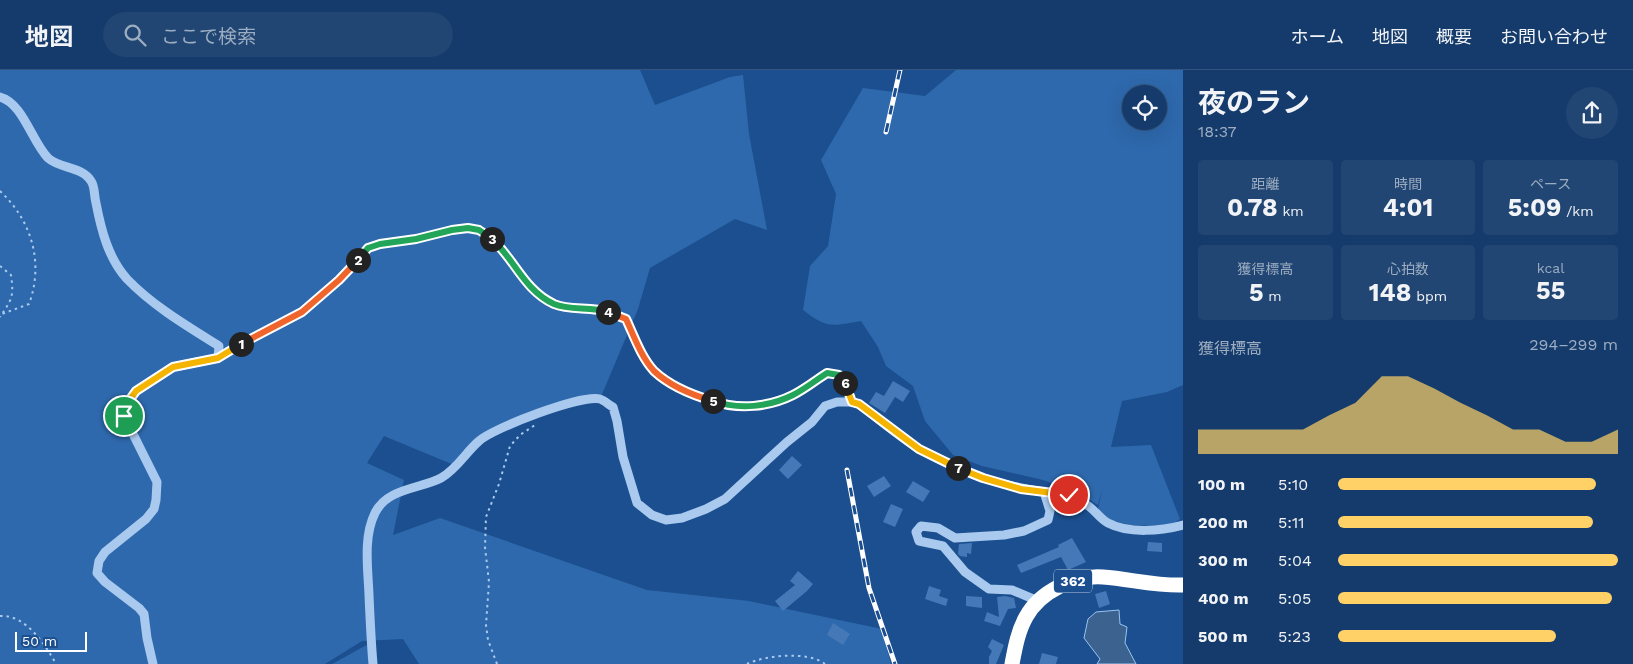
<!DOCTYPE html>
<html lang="ja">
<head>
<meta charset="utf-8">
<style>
	body { margin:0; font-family:"Work Sans","Noto Sans JP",sans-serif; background:#214673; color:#f1f3f6; height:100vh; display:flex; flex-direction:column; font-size:19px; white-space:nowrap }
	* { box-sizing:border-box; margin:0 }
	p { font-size:16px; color:#9dadc1 }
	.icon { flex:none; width:28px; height:28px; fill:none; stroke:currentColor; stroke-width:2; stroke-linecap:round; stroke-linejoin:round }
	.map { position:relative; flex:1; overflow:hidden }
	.details { display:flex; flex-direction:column; background:#143b6b; width:450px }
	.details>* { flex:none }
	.buttons { position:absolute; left:1122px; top:15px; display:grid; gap:10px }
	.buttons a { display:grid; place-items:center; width:45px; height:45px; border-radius:50%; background:#143b6b; box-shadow:0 5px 20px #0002,0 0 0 1px #33557e; font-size:25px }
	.scale { position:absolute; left:15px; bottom:12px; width:72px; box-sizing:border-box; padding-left:5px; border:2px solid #fff; border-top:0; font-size:14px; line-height:18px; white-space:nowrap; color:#fff; -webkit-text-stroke:4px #1b4f8f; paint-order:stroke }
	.pin { position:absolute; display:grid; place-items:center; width:42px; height:42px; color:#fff; margin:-21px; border:2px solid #fff; border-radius:50%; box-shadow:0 1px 5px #0007 }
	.km { position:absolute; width:25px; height:25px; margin:-12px; border-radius:50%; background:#222; color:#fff; font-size:14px; line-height:25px; text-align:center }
	.round { display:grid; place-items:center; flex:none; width:52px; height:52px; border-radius:26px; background:#214673 }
	.headline { display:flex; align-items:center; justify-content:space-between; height:85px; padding:0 15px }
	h1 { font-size:28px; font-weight:700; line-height:38px }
	.stats { display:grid; grid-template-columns:repeat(3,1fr); gap:8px; height:85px; padding:5px 15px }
	.stats div { display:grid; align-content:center; border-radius:5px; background:#214673; text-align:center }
	.stats b { font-size:25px; font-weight:700 }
	.stats small { font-size:14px; font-weight:400 }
	.stats p { font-size:14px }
	.chart { height:140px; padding:10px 15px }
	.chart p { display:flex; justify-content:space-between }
	.chart svg { width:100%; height:90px; margin-top:5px; fill:#ffd166; opacity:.7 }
	ul { padding:0 15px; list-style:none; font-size:16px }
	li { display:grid; grid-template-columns:80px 60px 1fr; align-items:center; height:38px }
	li i { height:12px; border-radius:6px; background:#ffd166 }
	header { display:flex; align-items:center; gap:30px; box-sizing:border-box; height:70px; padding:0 25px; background:#143b6b; border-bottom:1px solid #33557e }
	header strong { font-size:24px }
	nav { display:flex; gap:28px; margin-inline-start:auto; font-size:18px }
	.search { width:350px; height:45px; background:#214673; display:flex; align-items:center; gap:12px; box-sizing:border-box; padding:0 18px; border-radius:28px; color:#9dadc1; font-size:19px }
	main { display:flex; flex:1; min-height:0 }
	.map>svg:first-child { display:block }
	.green { fill:#2e69ad; fill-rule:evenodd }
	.water { fill:#3c6290; stroke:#9cc4f0 }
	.building { fill:#4478b7 }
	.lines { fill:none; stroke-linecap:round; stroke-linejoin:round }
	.path { stroke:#a9c9ee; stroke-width:2; stroke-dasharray:2.5 4; stroke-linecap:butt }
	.minor { stroke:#a9c9ee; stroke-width:9 }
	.highway { stroke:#fff; stroke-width:15 }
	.rail-casing { stroke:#fff; stroke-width:5 }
	.rail { stroke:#1b4f8f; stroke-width:3; stroke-dasharray:9; stroke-linecap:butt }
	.split-1-casing { stroke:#fff; stroke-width:10 }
	.split-2-casing { stroke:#fff; stroke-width:10 }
	.split-3-casing { stroke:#fff; stroke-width:10 }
	.split-4-casing { stroke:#fff; stroke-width:10 }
	.split-5-casing { stroke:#fff; stroke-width:10 }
	.split-6-casing { stroke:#fff; stroke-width:10 }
	.split-7-casing { stroke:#fff; stroke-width:10 }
	.split-8-casing { stroke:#fff; stroke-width:10 }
	.split-1 { stroke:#f5b400; stroke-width:6 }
	.split-2 { stroke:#f0652b; stroke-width:6 }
	.split-3 { stroke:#22a559; stroke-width:6 }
	.split-4 { stroke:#22a559; stroke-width:6 }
	.split-5 { stroke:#f0652b; stroke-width:6 }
	.split-6 { stroke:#22a559; stroke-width:6 }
	.split-7 { stroke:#f5b400; stroke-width:6 }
	.split-8 { stroke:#f5b400; stroke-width:6 }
	.labels { text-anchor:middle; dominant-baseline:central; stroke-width:4; stroke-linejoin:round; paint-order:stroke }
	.shield { fill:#1b4f8f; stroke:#bbcadd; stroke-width:1 }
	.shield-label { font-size:14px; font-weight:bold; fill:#fff }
</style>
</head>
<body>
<header>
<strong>地図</strong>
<div class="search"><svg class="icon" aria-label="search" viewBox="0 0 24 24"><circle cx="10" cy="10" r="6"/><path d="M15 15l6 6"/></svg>ここで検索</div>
<nav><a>ホーム</a><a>地図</a><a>概要</a><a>お問い合わせ</a></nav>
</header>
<main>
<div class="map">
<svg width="1183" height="594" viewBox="0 0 1183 594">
	<rect width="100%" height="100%" fill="#1b4f8f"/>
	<g class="green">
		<polygon points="0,0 640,0 655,35 730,7 743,5 749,64 767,160 735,149 650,198 638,239 600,329 559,334 480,369 454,395 384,366 367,393 404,410 393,465 440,448 647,520 749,531 882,559 891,594 419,594 403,569 362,571 325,594 0,594"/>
		<path d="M956,0H1183V315L1167,322L1122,331L1111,377L1151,375L1180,449L1170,456L1129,455L1111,450L1098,440L1102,420L1098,435L1079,423L1043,410L982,396L953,385L925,351L913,316L886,296L878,277L861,251C832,256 827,259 803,240L810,196L828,176L836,124L821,90L863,18L925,26ZM1131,24H1159V51H1131Z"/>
		<polygon points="372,572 373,594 332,594"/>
	</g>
	<polygon class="water" points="1119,540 1120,554 1127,557 1125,573 1136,594 1097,594 1100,589 1084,568 1088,549 1096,542"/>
	<g class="building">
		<polygon points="893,311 910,321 903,332 895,327 885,343 869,333 876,322 884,326"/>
		<polygon points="792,386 802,395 788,409 779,400"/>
		<polygon points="884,406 891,416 874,427 867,416"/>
		<polygon points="913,411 930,421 923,432 906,422"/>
		<polygon points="891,434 903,439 895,457 883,452"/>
		<polygon points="1072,468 1086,492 1068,500 1061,487 1021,503 1017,495 1059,477 1058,475"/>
		<polygon points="1148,472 1162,473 1162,482 1147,481"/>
		<polygon points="972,473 971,484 967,483 967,487 960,486 958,484 959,474"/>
		<polygon points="798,501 813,514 807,521 783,541 775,531 795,515 790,511"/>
		<polygon points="929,516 941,520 939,526 948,529 946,536 925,529"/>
		<polygon points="1106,521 1110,534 1099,538 1095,524"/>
		<polygon points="966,526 982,527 982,538 966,536"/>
		<polygon points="1005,526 1014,528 1016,538 1008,539 1000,556 984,551 987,542 999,547 997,527"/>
		<polygon points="833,553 850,564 843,575 827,565"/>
		<polygon points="992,569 1004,575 996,594 989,594 989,587 992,581 988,577"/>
		<polygon points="1042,583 1058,587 1056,594 1039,594"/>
	</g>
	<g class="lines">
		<g class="path">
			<path d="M0,121C32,151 44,193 29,234L2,244"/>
			<path d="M0,196L11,205C14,227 12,229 0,247"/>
			<path d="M227,283L302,242L339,210L368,179L380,174L416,169L451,160L468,157L479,159L494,169L506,184L527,215L554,234L585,240L603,241L626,249C634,266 640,286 653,300C663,311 678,317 692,323C724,338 762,342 795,324C806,318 816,310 827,303C841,303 844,311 849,324"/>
			<path d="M0,546C25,544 45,574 56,594"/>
			<polyline points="497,594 488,570 486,555 489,512 485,477 486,447 499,414 510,376 520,365 535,355"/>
			<path d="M747,594C765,585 809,581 825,594"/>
		</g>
		<g class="minor">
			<path d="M0,27C23,33 32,72 48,88C60,99 82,96 91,111C95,116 94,126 96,133C101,159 108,188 127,209C153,236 187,256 219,276L218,288L173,297L136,321L126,335L124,346L157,412L156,430L154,439L146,449L105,482L99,491L97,503L105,512L139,538L144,544L147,568L153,594"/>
			<path d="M1044,422C1060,424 1074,425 1087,435C1095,440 1100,449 1108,453C1129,464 1161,461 1183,455"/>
			<path d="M373,594C371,571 370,548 369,525C368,499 363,467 375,443C387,418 420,419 441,408C457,399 466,382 479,371C493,358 582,324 600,329C604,330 609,335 613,337L617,351L623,387L637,433L652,445L666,450L682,448L706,439L725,429L787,372L812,352L825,336L837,332H852L859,334C879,349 899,367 921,380C959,402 1001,416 1044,422L1050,441L1048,450L1024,461L1004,465L955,468L938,458L921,456L916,462L919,471L943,476L965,502L989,519L1012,520L1038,531"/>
		</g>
		<path class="highway" d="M1012,594C1015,578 1018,561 1026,547C1040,521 1075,505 1103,507C1130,509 1156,516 1183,515"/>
		<g class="rail-casing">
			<g id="rail">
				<polyline points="886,62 900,0"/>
				<polyline points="847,400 869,518 895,594"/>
			</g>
		</g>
		<use href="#rail" class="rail"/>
	</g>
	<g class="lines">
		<g class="split-1-casing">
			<polyline id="split-1" points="124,346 126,335 136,321 173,297 218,288 241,274"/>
		</g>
		<g class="split-2-casing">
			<polyline id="split-2" points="241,274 302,242 339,210 358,190"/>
		</g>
		<g class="split-3-casing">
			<polyline id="split-3" points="358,190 368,178 380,174 416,169 452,160 468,158 479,160 492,169"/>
		</g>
		<g class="split-4-casing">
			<path id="split-4" d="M492,169C515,190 524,220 554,234C570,241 591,236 608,242"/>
		</g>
		<g class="split-5-casing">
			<path id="split-5" d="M608,242L626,249C634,266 641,287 654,301C670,316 692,325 713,331"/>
		</g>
		<g class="split-6-casing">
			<path id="split-6" d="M713,331C739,340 769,337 793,325C805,319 816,310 827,303L839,305L845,313"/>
		</g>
		<g class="split-7-casing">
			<polyline id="split-7" points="845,313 852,332 859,334 919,379 958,398"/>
		</g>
		<g class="split-8-casing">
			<polyline id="split-8" points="958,398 983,408 1021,419 1069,425"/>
		</g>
		<use href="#split-1" class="split-1"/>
		<use href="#split-2" class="split-2"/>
		<use href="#split-3" class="split-3"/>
		<use href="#split-4" class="split-4"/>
		<use href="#split-5" class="split-5"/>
		<use href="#split-6" class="split-6"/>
		<use href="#split-7" class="split-7"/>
		<use href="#split-8" class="split-8"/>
	</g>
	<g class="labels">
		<rect class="shield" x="1054" y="499.5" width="38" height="23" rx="4"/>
		<g class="shield-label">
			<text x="1073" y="511">362</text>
		</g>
	</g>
</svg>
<div class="buttons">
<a><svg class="icon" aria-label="locate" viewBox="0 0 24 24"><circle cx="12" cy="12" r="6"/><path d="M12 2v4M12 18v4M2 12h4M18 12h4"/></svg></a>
</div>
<div class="scale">50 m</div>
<div class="pin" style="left:124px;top:346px;background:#1e9e55"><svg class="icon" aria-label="arrive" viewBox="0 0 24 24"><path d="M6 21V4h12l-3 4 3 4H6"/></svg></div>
<div class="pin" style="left:1069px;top:425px;background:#d93025"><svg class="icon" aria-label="check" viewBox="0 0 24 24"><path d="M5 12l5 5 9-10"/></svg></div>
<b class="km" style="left:241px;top:274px">1</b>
<b class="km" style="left:358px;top:190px">2</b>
<b class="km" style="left:492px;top:169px">3</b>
<b class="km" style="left:608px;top:242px">4</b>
<b class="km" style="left:713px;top:331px">5</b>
<b class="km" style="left:845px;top:313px">6</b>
<b class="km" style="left:958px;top:398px">7</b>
</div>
<section class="details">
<div class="headline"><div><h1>夜のラン</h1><p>18:37</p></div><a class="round"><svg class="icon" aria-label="share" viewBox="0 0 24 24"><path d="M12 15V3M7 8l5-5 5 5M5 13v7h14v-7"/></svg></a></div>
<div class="stats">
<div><p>距離</p><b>0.78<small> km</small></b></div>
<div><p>時間</p><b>4:01</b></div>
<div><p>ペース</p><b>5:09<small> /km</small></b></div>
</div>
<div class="stats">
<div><p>獲得標高</p><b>5<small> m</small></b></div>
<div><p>心拍数</p><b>148<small> bpm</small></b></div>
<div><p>kcal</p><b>55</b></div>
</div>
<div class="chart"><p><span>獲得標高</span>294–299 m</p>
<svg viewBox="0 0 160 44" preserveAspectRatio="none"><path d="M0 44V32L10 32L20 32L30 32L40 32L50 25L60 19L70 6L80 6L90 12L100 19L110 25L120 32L130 32L140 38L150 38L160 32V44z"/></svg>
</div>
<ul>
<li><b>100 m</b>5:10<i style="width:92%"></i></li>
<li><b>200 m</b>5:11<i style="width:91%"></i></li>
<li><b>300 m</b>5:04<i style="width:100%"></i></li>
<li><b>400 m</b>5:05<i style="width:98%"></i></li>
<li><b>500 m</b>5:23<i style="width:78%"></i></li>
</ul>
</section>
</main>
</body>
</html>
